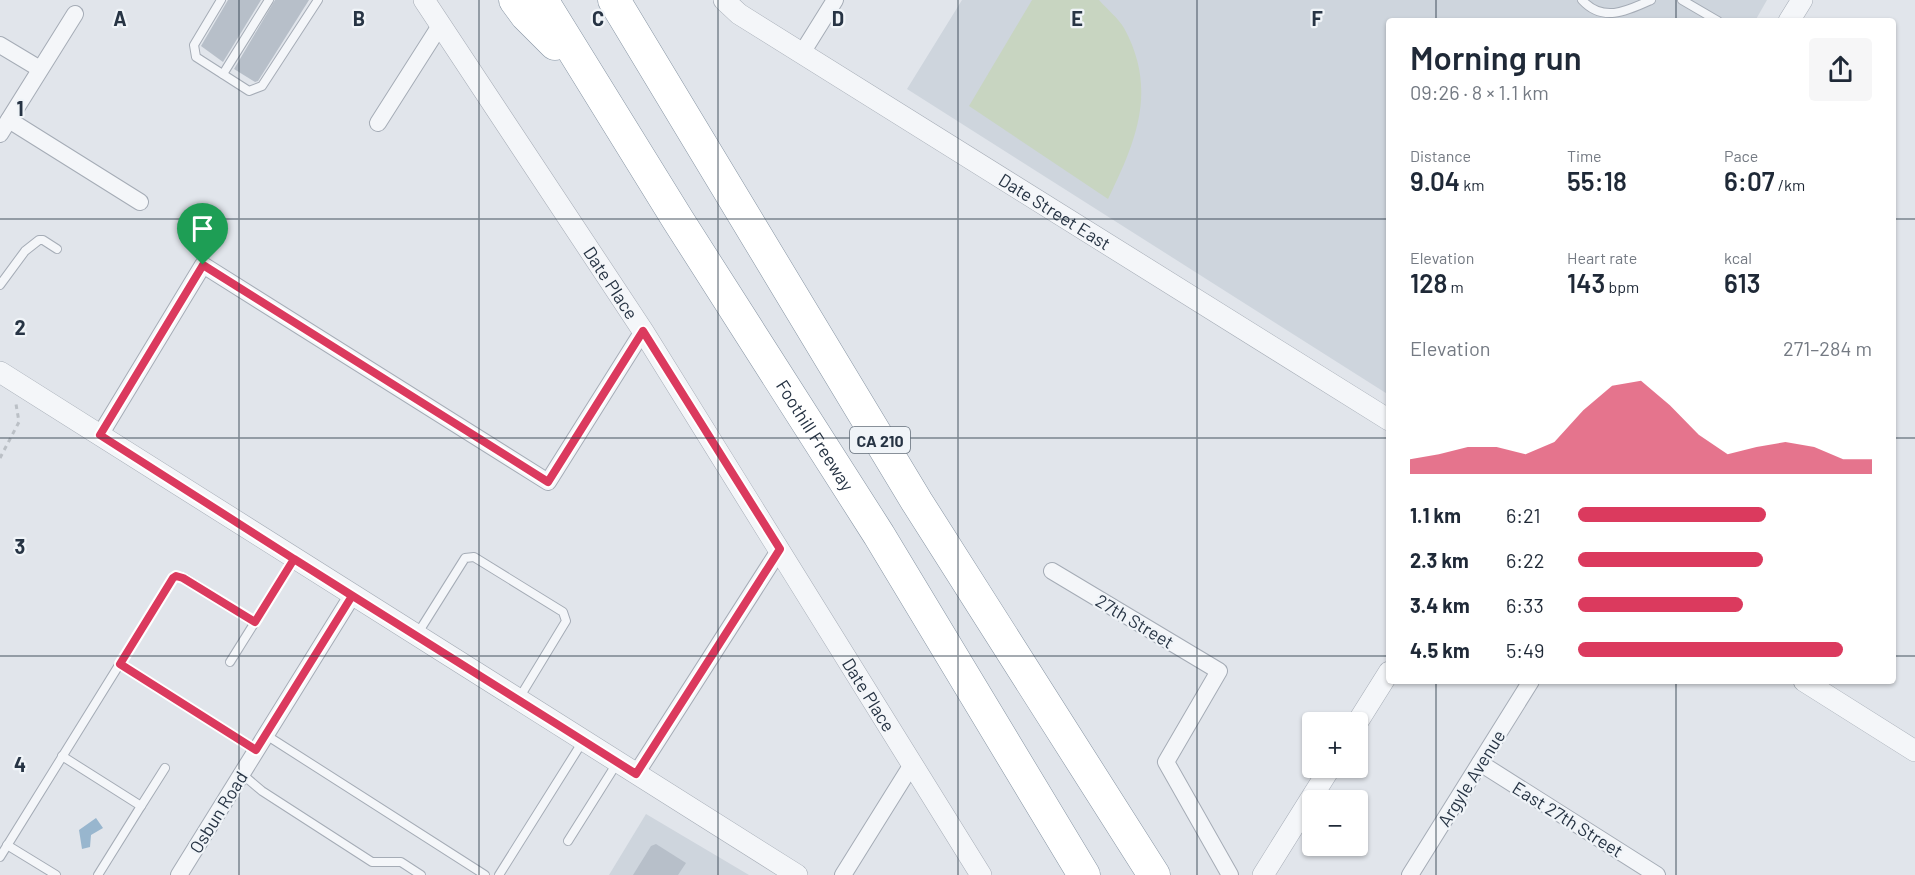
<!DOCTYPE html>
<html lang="en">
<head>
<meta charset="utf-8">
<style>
	body { margin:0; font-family:Barlow,sans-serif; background:#f6f6f7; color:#1f2937; height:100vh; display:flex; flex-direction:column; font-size:22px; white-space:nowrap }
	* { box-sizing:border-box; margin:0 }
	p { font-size:20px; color:#747a83 }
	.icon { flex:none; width:33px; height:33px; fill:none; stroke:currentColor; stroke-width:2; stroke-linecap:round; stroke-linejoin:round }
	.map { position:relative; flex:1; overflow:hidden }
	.drawer { position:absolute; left:1386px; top:18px; width:510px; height:666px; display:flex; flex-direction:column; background:#fff; border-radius:6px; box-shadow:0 2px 4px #0004 }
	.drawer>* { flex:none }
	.controls { position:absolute; left:1302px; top:712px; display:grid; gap:12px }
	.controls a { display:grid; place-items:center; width:66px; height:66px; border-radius:6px; background:#fff; box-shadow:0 2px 4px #0004; font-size:30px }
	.pin { position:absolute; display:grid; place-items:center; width:51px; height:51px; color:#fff; margin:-62px -26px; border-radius:50% 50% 50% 0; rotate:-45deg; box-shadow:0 0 6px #0007 }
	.pin .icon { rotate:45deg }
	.round { display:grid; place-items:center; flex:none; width:63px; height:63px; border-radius:6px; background:#f6f6f7 }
	.head { display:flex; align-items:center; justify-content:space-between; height:102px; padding:0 24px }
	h1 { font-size:33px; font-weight:600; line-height:45px }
	.metrics { display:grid; grid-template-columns:repeat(3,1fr); gap:9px; height:102px; padding:6px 24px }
	.metrics div { display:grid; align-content:center }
	.metrics b { font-size:26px; font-weight:600 }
	.metrics small { font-size:16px; font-weight:400 }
	.metrics p { font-size:16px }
	.chart { height:168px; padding:12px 24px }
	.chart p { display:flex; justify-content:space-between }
	.chart svg { width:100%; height:108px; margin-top:6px; fill:#db3a5e; opacity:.7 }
	ul { padding:0 24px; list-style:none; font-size:20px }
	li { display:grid; grid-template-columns:96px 72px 1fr; align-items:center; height:45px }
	li i { height:15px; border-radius:8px; background:#db3a5e }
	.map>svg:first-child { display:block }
	.built { fill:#ced5dd }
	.green { fill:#c8d5c1 }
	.water { fill:#98b6ce }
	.building { fill:#b7bfc9 }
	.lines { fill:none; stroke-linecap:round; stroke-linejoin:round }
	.service-casing { stroke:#a5acb6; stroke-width:10 }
	.minor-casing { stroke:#a5acb6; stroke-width:18 }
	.tertiary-casing { stroke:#a5acb6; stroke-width:22 }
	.motorway-casing { stroke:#8694a3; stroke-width:33 }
	.path { stroke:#bbc0c6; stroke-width:3; stroke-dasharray:4.5 4.5; stroke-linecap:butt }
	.service { stroke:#f4f6f9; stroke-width:8 }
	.minor { stroke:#f4f6f9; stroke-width:16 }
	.tertiary { stroke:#f4f6f9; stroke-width:21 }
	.motorway { stroke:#fff; stroke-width:32 }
	.route-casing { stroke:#fff; stroke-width:12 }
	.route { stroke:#db3a5e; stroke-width:8 }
	.grid { fill:none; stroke:#273444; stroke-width:1.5; stroke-opacity:0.55 }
	.labels { text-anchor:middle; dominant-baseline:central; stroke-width:4.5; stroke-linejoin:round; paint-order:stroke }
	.shield { fill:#f0f4f8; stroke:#636e7a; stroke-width:1.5 }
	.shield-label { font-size:16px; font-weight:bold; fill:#273444 }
	.street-label { font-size:18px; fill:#273444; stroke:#f0f4f8 }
	.grid-label { font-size:20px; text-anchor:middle; font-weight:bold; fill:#273444; stroke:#f0f4f8; stroke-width:4.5; stroke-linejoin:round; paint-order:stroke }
</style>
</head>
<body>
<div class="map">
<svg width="1915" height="875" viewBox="0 0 1915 875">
	<rect width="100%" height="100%" fill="#e1e5eb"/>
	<g class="built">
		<polygon points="962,0 1767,0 1755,21 1389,21 1389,395 907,89"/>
		<polygon points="646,814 749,875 609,875"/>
	</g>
	<path class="green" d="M1032,0H1099C1107,9 1118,18 1124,28C1158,90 1136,141 1108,199L969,106Z"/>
	<polygon class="water" points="96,818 103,828 91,835 90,847 82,849 79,830"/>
	<g class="building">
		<polygon points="228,0 261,0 223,62 201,46"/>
		<polygon points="275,0 309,0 258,81 255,82 234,69"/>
		<polygon points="656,844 686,863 678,875 633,875 651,846"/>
	</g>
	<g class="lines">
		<g class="service-casing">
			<g id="service">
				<polyline points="221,0 194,45 196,57 249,91 262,86 318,0"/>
				<path d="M1582,0C1603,23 1627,11 1651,0"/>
				<polyline points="1682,0 1718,21"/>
				<polyline points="223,74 269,0"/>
				<polyline points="0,285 25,251 39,240 43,240 57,249"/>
				<polyline points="418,633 465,558 474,557 563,612 566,621 518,700"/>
				<polyline points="230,662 255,622"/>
				<polyline points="120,664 257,750"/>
				<polyline points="266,735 485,875"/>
				<polyline points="62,756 141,806 165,768"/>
				<polyline points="242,774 262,791 372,862 401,862 421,875"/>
				<polyline points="568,841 617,763"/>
				<polyline points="7,845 56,875"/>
				<polyline points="0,857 173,578 176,576 183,577 255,622 294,559"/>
				<polyline points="98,875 141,806"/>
				<polyline points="499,875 583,741"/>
			</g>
		</g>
		<g class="minor-casing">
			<g id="minor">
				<polyline points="0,45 40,69"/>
				<polyline points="802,53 835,0"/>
				<polyline points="9,120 140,202"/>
				<polyline points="378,123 441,24"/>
				<polyline points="0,134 75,14"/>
				<polyline points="100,435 203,265 548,482 643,331"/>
				<polyline points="1052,571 1219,671 1166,762 1230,875"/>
				<polyline points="1480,763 1657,875"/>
				<polyline points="636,774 780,549"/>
				<polyline points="179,875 352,596"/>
				<polyline points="843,875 911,766"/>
				<polyline points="1410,875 1531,681"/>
			</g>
		</g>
		<g class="tertiary-casing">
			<g id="tertiary">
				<path id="s1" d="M424,0L643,331L981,875"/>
				<path id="s2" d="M724,0L739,14L1389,420"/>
				<polyline points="1789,21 1802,0"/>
				<polyline points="0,372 797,875"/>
				<polyline points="1804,681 1915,751"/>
				<polyline points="1357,723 1389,672"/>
				<polyline points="1263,875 1330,768"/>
			</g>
		</g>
		<g class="motorway-casing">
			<g id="motorway">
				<polyline points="515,0 526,15 555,44"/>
				<path id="s3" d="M542,0L678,220L879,535L1084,875"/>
				<polyline points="614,0 917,502 1154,875"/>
			</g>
		</g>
		<polyline class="path" points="0,458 19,422 16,404"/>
		<use href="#service" class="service"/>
		<use href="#minor" class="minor"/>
		<use href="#tertiary" class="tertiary"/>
		<use href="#motorway" class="motorway"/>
	</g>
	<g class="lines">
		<g class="route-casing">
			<path id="route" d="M203,265L100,435L352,596L256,750L120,664L173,578L176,576L183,578L255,622L294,559C407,631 522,702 636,774L780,549L643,331L548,482L203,265"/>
		</g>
		<use href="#route" class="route"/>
	</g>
	<path class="grid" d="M239,0V875M479,0V875M718,0V875M958,0V875M1197,0V875M1436,0V21M1676,0V21M0,219H1389M1893,219H1915M0,438H1389M1893,438H1915M0,656H1389M1893,656H1915M1436,681V875M1676,681V875"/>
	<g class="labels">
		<rect class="shield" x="850" y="427" width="60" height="26" rx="4.5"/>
		<g class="shield-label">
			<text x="880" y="440">CA 210</text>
		</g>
		<g class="street-label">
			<text stroke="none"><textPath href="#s2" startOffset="393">Date Street East</textPath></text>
			<text stroke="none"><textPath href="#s1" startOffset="339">Date Place</textPath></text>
			<text stroke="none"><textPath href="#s3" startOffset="514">Foothill Freeway</textPath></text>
			<text transform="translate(1135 621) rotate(31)">27th Street</text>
			<text stroke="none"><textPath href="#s1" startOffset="825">Date Place</textPath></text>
			<text transform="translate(1471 778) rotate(-58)">Argyle Avenue</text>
			<text transform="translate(218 812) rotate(-58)">Osbun Road</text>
			<text transform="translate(1568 819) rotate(32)">East 27th Street</text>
		</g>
	</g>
	<g class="grid-label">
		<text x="120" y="26">A</text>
		<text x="359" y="26">B</text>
		<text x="598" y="26">C</text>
		<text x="838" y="26">D</text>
		<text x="1077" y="26">E</text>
		<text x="1317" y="26">F</text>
		<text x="20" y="116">1</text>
		<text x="20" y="335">2</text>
		<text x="20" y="554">3</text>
		<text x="20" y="772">4</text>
	</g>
</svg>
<div class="controls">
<a>+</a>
<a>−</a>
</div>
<div class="pin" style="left:203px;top:265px;background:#1e9e55"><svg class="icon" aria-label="arrive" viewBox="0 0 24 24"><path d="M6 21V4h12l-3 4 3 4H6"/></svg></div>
<section class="drawer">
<div class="head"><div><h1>Morning run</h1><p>09:26 · 8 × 1.1 km</p></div><a class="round"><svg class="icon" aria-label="share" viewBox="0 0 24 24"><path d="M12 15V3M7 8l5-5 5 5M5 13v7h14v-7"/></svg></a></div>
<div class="metrics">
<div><p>Distance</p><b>9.04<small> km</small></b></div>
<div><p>Time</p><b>55:18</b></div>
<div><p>Pace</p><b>6:07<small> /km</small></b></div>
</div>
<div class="metrics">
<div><p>Elevation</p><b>128<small> m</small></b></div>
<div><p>Heart rate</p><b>143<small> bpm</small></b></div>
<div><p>kcal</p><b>613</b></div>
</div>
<div class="chart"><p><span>Elevation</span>271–284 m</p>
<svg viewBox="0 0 160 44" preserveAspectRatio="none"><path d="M0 44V38L10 36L20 33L30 33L40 36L50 31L60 18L70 8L80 6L90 16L100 28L110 36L120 33L130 31L140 33L150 38L160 38V44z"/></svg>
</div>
<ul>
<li><b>1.1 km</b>6:21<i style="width:64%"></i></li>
<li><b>2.3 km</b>6:22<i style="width:63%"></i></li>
<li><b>3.4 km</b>6:33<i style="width:56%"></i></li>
<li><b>4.5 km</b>5:49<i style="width:90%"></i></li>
</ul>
</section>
</div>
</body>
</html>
